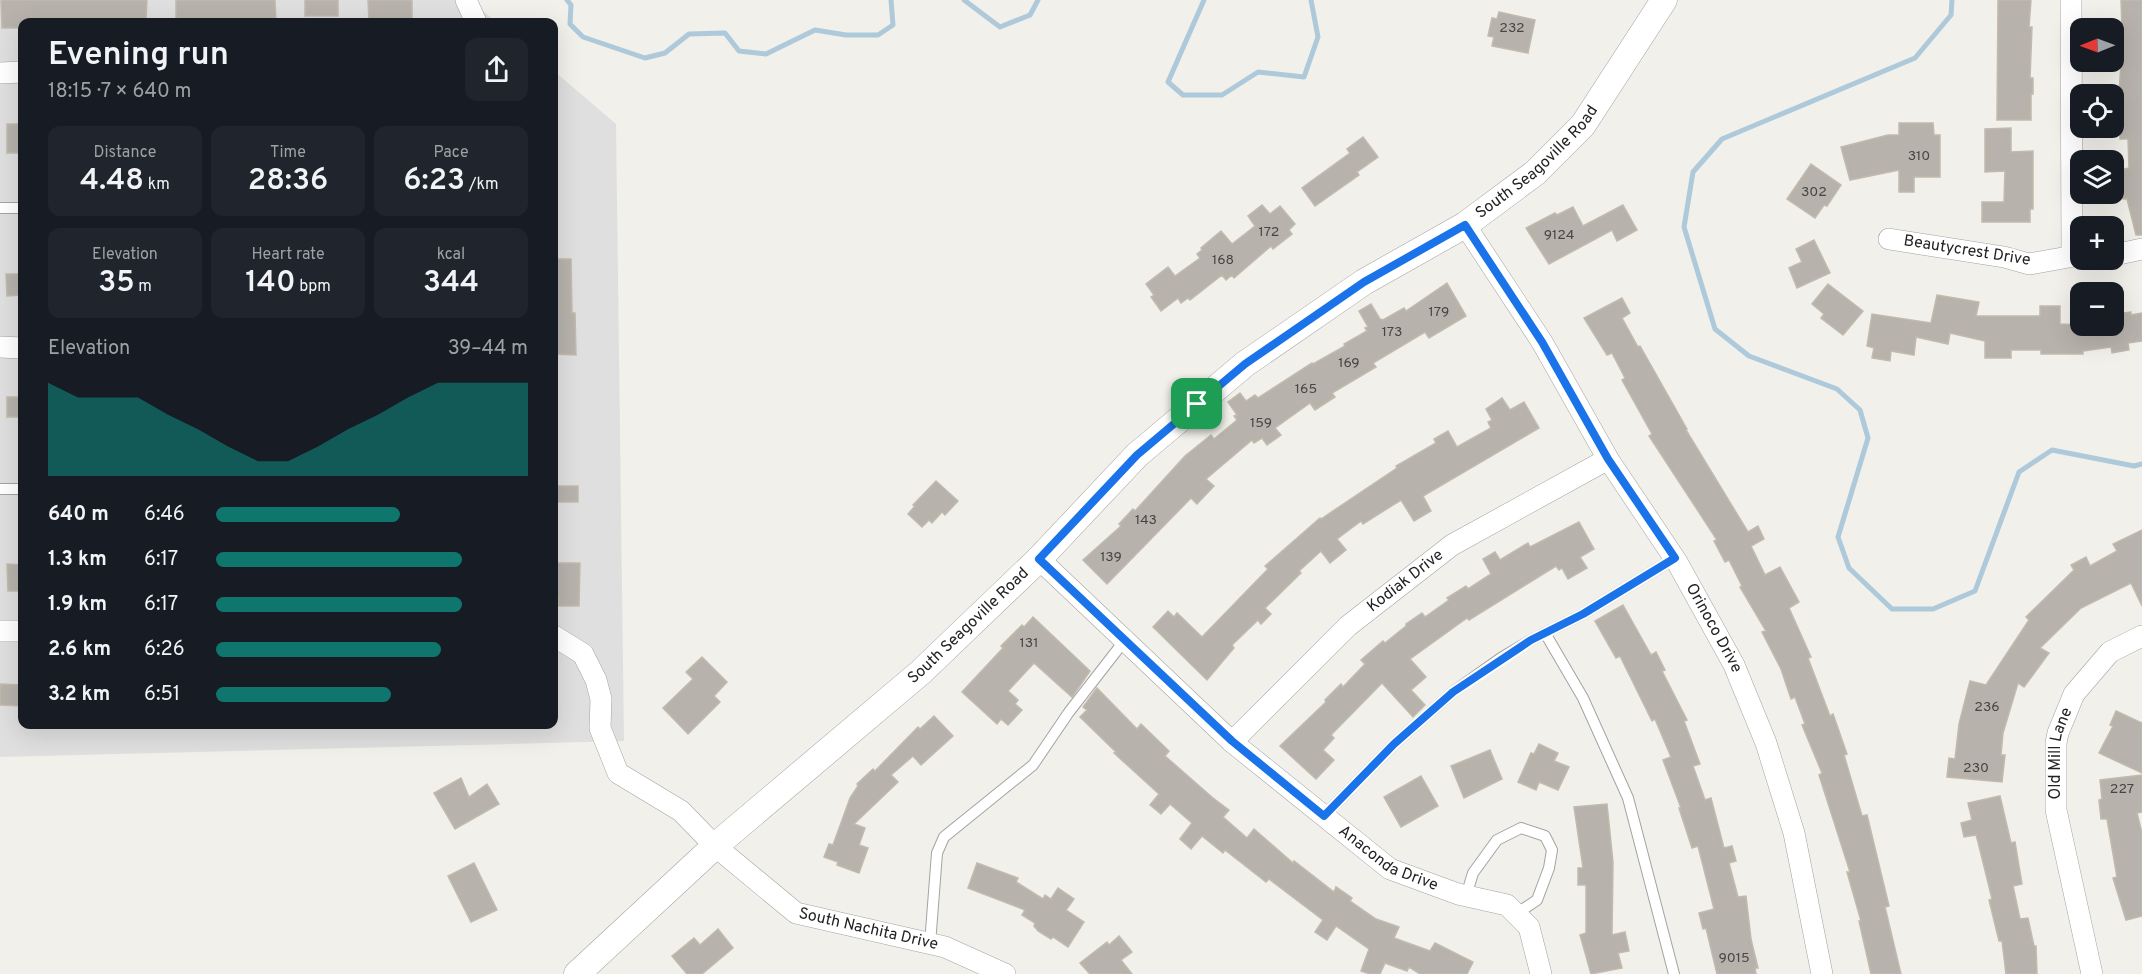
<!DOCTYPE html>
<html lang="en">
<head>
<meta charset="utf-8">
<style>
	body { margin:0; font-family:Overpass,sans-serif; background:#20242c; color:#f1f3f6; height:100vh; display:flex; flex-direction:column; font-size:22px; white-space:nowrap }
	* { box-sizing:border-box; margin:0 }
	p { font-size:20px; color:#9ea1a6 }
	.icon { flex:none; width:33px; height:33px; fill:none; stroke:currentColor; stroke-width:2; stroke-linecap:round; stroke-linejoin:round }
	.map { position:relative; flex:1; overflow:hidden }
	.sheet { position:absolute; left:18px; top:18px; width:540px; height:711px; display:flex; flex-direction:column; background:#171b24; border-radius:12px; box-shadow:0 6px 24px #0002 }
	.sheet>* { flex:none }
	.needle { width:39px; rotate:269deg }
	.fabs { position:absolute; left:2070px; top:18px; display:grid; gap:12px }
	.fabs a { display:grid; place-items:center; width:54px; height:54px; border-radius:12px; background:#171b24; box-shadow:0 6px 24px #0002; font-size:30px }
	.pin { position:absolute; display:grid; place-items:center; width:51px; height:51px; color:#fff; margin:-26px; border-radius:12px; box-shadow:0 3px 9px #0006 }
	.round { display:grid; place-items:center; flex:none; width:63px; height:63px; border-radius:12px; background:#20242c }
	.summary { display:flex; align-items:center; justify-content:space-between; height:102px; padding:0 30px }
	h1 { font-size:33px; font-weight:600; line-height:45px }
	.metrics { display:grid; grid-template-columns:repeat(3,1fr); gap:9px; height:102px; padding:6px 30px }
	.metrics div { display:grid; align-content:center; border-radius:12px; background:#20242c; text-align:center }
	.metrics b { font-size:30px; font-weight:600 }
	.metrics small { font-size:16px; font-weight:400 }
	.metrics p { font-size:16px }
	.chart { height:168px; padding:12px 30px }
	.chart p { display:flex; justify-content:space-between }
	.chart svg { width:100%; height:108px; margin-top:6px; fill:#0f766e; opacity:.7 }
	ul { padding:0 30px; list-style:none; font-size:20px }
	li { display:grid; grid-template-columns:96px 72px 1fr; align-items:center; height:45px }
	li i { height:15px; border-radius:8px; background:#0f766e }
	.map>svg:first-child { display:block }
	.residential { fill:#e0dfdf }
	.lines { fill:none; stroke-linecap:round; stroke-linejoin:round }
	.stream { stroke:#aec9da; stroke-width:5 }
	.building { fill:#b7b2ac; stroke:#c2baad; stroke-width:1.5 }
	.service-casing { stroke:#a3a3a3; stroke-width:12 }
	.minor-casing { stroke:#a3a3a3; stroke-width:22 }
	.tertiary-casing { stroke:#a3a3a3; stroke-width:27 }
	.service { stroke:#fff; stroke-width:10 }
	.minor { stroke:#fff; stroke-width:21 }
	.tertiary { stroke:#fff; stroke-width:26 }
	.route-casing { stroke:#fff; stroke-width:12 }
	.route { stroke:#1a73e8; stroke-width:8 }
	.labels { text-anchor:middle; dominant-baseline:central; stroke-width:4.5; stroke-linejoin:round; paint-order:stroke }
	.number-label { font-size:14px; fill:#474644 }
	.street-label { font-size:16px; fill:#222; stroke:#fff }
</style>
</head>
<body>
<div class="map">
<svg width="2142" height="974" viewBox="0 0 2142 974">
	<rect width="100%" height="100%" fill="#f1f0ea"/>
	<polygon class="residential" points="0,0 470,0 496,22 22,22 22,724 554,724 554,71 616,124 624,741 0,757"/>
	<g class="lines">
		<g class="stream">
			<polyline points="567,0 571,5 570,24 583,37 645,58 665,53 689,34 725,33 739,51 766,54 815,30 846,35 878,35 893,25 891,0"/>
			<polyline points="964,0 1000,27 1030,15 1038,0"/>
			<polyline points="1204,0 1168,82 1183,95 1222,95 1258,72 1304,77 1318,37 1311,0"/>
			<polyline points="1952,0 1951,15 1915,58 1722,139 1693,172 1684,227 1715,329 1749,356 1837,389 1860,410 1868,438 1838,537 1849,568 1892,609 1933,609 1975,591 2019,472 2052,450 2134,466 2142,464"/>
		</g>
	</g>
	<g class="building">
		<polygon points="1,0 147,0 146,20 126,20 126,22 22,22 22,28 2,28"/>
		<polygon points="176,0 275,0 276,22 176,22"/>
		<rect x="305" y="0" width="33" height="16"/>
		<polygon points="368,0 412,0 412,22 369,22"/>
		<polygon points="1998,0 2031,0 2029,27 2032,27 2030,78 2033,78 2033,94 2031,94 2031,120 1997,120"/>
		<polygon points="2121,0 2142,0 2142,235 2136,235 2127,199 2123,199 2119,182 2123,181 2120,170 2129,168 2128,139 2120,139 2119,94 2122,47 2120,47 2119,28 2122,28"/>
		<polygon points="1499,12 1535,20 1528,53 1492,46 1494,37 1488,36 1492,18 1497,19"/>
		<polygon points="1899,123 1933,123 1934,135 1940,135 1940,177 1914,177 1914,192 1899,192 1899,170 1850,180 1841,147 1888,135 1899,135"/>
		<rect x="7" y="124" width="15" height="29"/>
		<polygon points="2011,128 2011,152 2033,151 2033,209 2030,209 2030,222 1982,222 1982,202 2004,202 2005,171 1985,172 1985,129"/>
		<polygon points="1363,137 1378,157 1357,172 1359,175 1315,206 1302,188 1350,153 1347,149"/>
		<polygon points="1811,164 1841,185 1827,206 1824,205 1815,218 1787,199"/>
		<polygon points="1262,205 1270,214 1280,206 1295,224 1289,230 1292,234 1273,249 1271,246 1234,278 1232,275 1226,280 1222,275 1190,300 1188,298 1181,303 1178,298 1161,311 1151,297 1154,295 1146,284 1168,267 1175,276 1200,258 1197,254 1202,250 1201,248 1221,231 1232,244 1255,226 1248,216"/>
		<polygon points="1623,205 1637,230 1617,241 1612,230 1549,264 1526,228 1555,213 1557,215 1573,207 1583,226"/>
		<polygon points="1814,240 1830,273 1797,288 1789,268 1802,262 1796,249"/>
		<polygon points="554,259 571,259 572,313 575,313 576,355 554,354"/>
		<polygon points="6,274 22,274 22,295 7,296"/>
		<polygon points="1447,283 1466,316 1429,338 1425,332 1373,363 1376,367 1332,393 1335,397 1315,410 1310,403 1275,428 1281,435 1267,445 1262,438 1254,443 1252,440 1206,479 1214,486 1197,504 1191,498 1107,584 1083,560 1121,526 1119,524 1133,509 1135,511 1185,456 1211,435 1214,439 1237,420 1234,416 1237,415 1228,402 1240,393 1246,401 1255,395 1258,398 1312,363 1313,364 1345,346 1344,344 1367,331 1365,328 1368,327 1359,311 1371,304 1380,319 1383,320 1404,308 1406,311"/>
		<polygon points="1828,284 1863,311 1843,335 1821,318 1824,314 1812,304"/>
		<polygon points="1937,295 1979,302 1976,316 2040,316 2040,306 2060,306 2060,324 2114,326 2114,314 2131,312 2131,315 2142,313 2142,341 2128,343 2129,350 2112,353 2111,347 2083,351 2083,354 2041,354 2041,350 2011,350 2011,358 1985,358 1985,341 1950,333 1948,344 1916,337 1914,355 1891,351 1890,361 1872,358 1874,348 1867,346 1872,314 1931,323"/>
		<polygon points="1622,298 1630,313 1622,318 1638,347 1640,346 1687,429 1686,430 1748,532 1758,526 1764,539 1751,546 1765,575 1780,567 1799,602 1789,608 1811,657 1808,658 1830,716 1833,714 1847,754 1844,755 1862,816 1867,815 1889,906 1885,907 1901,974 1871,974 1859,921 1861,921 1847,872 1850,872 1819,775 1822,773 1802,725 1805,724 1795,697 1791,699 1781,669 1762,632 1766,631 1740,587 1742,586 1729,560 1725,562 1714,541 1717,540 1649,436 1652,434 1622,380 1625,378 1612,353 1607,355 1584,318"/>
		<rect x="7" y="397" width="15" height="20"/>
		<polygon points="1502,398 1510,410 1524,402 1539,428 1423,496 1431,511 1414,521 1401,500 1363,524 1361,521 1337,539 1346,550 1330,563 1321,551 1299,571 1301,573 1265,608 1271,614 1261,624 1258,620 1232,645 1234,648 1207,680 1153,627 1168,611 1174,617 1177,613 1202,637 1268,569 1265,566 1320,518 1321,519 1397,468 1396,466 1436,443 1434,439 1448,431 1457,447 1491,428 1488,422 1492,420 1486,409"/>
		<polygon points="936,481 958,501 945,515 942,512 932,523 929,520 922,527 908,514 915,506 913,505"/>
		<rect x="554" y="486" width="24" height="16"/>
		<polygon points="1579,522 1594,549 1580,557 1587,568 1568,579 1562,568 1559,570 1556,566 1469,620 1467,618 1410,659 1426,677 1411,690 1425,705 1413,717 1382,683 1331,735 1334,738 1323,750 1334,760 1316,779 1280,746 1326,702 1325,700 1341,684 1343,687 1365,664 1361,660 1383,641 1385,643 1406,626 1406,624 1422,613 1425,617 1449,600 1447,598 1466,586 1468,589 1491,574 1483,559 1495,552 1500,560 1528,543 1530,547"/>
		<polygon points="2142,530 2142,606 2131,583 2081,608 2040,648 2049,653 2024,687 2018,683 2003,733 2001,755 2005,755 2002,782 1947,777 1949,758 1955,759 1959,724 1970,681 1986,685 2029,620 2026,617 2074,570 2071,565 2086,557 2090,566 2117,551 2113,544"/>
		<polygon points="554,563 580,563 579,606 558,606 558,597 554,597"/>
		<polygon points="7,564 22,565 22,591 8,591"/>
		<polygon points="1623,605 1651,655 1656,652 1665,670 1662,671 1687,720 1684,721 1700,764 1693,766 1705,800 1711,798 1724,848 1732,846 1736,861 1729,863 1738,897 1746,896 1751,939 1758,968 1755,968 1756,974 1717,974 1706,928 1703,929 1699,913 1714,909 1698,846 1692,848 1679,808 1681,808 1663,760 1671,757 1655,719 1652,721 1620,656 1616,658 1595,621"/>
		<polygon points="1033,617 1090,671 1072,697 1034,663 1008,691 1018,700 1015,704 1022,710 1008,725 1001,719 997,724 962,692 1003,648 1001,646 1022,625 1024,627"/>
		<polygon points="702,657 727,682 714,696 720,702 688,734 663,708 693,679 686,672"/>
		<polygon points="0,684 22,685 22,706 0,705"/>
		<polygon points="1097,688 1137,729 1141,724 1169,751 1165,756 1213,798 1229,810 1223,817 1247,838 1254,829 1293,863 1294,861 1334,892 1336,887 1352,898 1350,901 1376,919 1399,927 1394,938 1430,951 1435,943 1473,962 1467,974 1420,974 1409,967 1407,971 1385,963 1380,974 1370,974 1361,971 1369,949 1336,926 1327,940 1315,932 1323,920 1269,879 1266,882 1225,850 1223,853 1202,836 1191,849 1180,839 1192,823 1170,804 1161,814 1150,805 1159,794 1114,753 1116,752 1080,717 1087,710 1083,707"/>
		<polygon points="2116,711 2142,723 2142,773 2099,753 2113,726 2110,725"/>
		<polygon points="934,716 953,736 921,765 913,756 891,775 898,782 854,824 865,828 859,845 868,848 859,873 837,865 838,862 824,857 829,844 833,845 850,798 858,786 857,784 873,769 875,771 918,727 920,729"/>
		<polygon points="1539,744 1558,753 1554,761 1569,767 1558,790 1539,782 1536,790 1518,782 1531,753 1534,754"/>
		<polygon points="1490,750 1502,779 1464,798 1451,766"/>
		<polygon points="2142,775 2142,812 2137,813 2142,833 2142,916 2126,920 2113,878 2117,877 2107,819 2101,819 2099,800 2102,799 2100,780"/>
		<polygon points="1421,776 1438,806 1401,827 1384,797"/>
		<polygon points="461,778 469,797 487,784 499,804 455,829 434,793"/>
		<polygon points="2000,796 2011,843 2015,842 2022,884 2013,886 2020,919 2028,918 2034,946 2036,946 2037,974 2006,974 2002,941 1999,941 1989,900 1992,899 1978,842 1976,835 1964,837 1961,823 1972,820 1968,803"/>
		<polygon points="1607,804 1613,862 1612,935 1625,932 1629,951 1618,953 1622,968 1591,974 1580,935 1586,933 1586,885 1578,885 1578,868 1583,868 1574,807"/>
		<polygon points="474,863 497,910 471,922 448,876"/>
		<polygon points="977,863 1018,878 1016,882 1043,899 1045,895 1051,899 1058,888 1074,899 1066,910 1084,922 1068,947 1053,937 1051,939 1038,931 1034,926 1035,923 1022,915 1025,910 968,888"/>
		<polygon points="718,929 733,948 702,974 687,974 672,956 694,938 700,945"/>
		<polygon points="1119,936 1132,952 1121,960 1132,974 1090,974 1080,963 1107,942 1109,945"/>
	</g>
	<g class="lines">
		<g class="service-casing">
			<g id="service">
				<polyline points="0,208 22,208"/>
				<polyline points="0,489 22,489"/>
				<polyline points="1545,633 1583,698 1628,798 1674,974"/>
				<polyline points="1324,816 1394,744 1453,692 1501,658 1531,640 1583,614 1675,558"/>
				<polyline points="1466,896 1473,873 1497,840 1521,828 1545,836 1552,850 1549,868 1537,900 1516,914"/>
				<polyline points="930,944 937,853 944,837 1033,765 1069,712 1125,640"/>
			</g>
		</g>
		<g class="minor-casing">
			<g id="minor">
				<polyline points="466,0 476,22"/>
				<polyline points="2071,0 2072,255"/>
				<polyline points="0,73 22,72"/>
				<path id="s1" d="M1465,225L1542,342L1608,459L1677,562L1734,665L1766,743L1794,833L1822,974"/>
				<polyline points="1889,239 2004,257 2029,264 2080,255"/>
				<polyline points="2114,255 2142,249"/>
				<polyline points="0,347 22,348"/>
				<path id="s2" d="M1039,559L1232,742L1390,869L1458,894L1507,905L1529,927L1541,974"/>
				<polyline points="0,631 22,631"/>
				<path id="s3" d="M554,636L583,654L596,680L601,699L600,728L618,773L681,811L715,846L796,913L945,947L1005,974"/>
				<path id="s4" d="M1232,742L1348,626L1452,545L1608,459"/>
				<path id="s5" d="M2092,974L2056,810V743L2058,733L2074,694L2110,652L2142,636"/>
			</g>
		</g>
		<g class="tertiary-casing">
			<g id="tertiary">
				<path id="s6" d="M577,974L715,846L921,672L1039,559L1137,455L1245,364L1364,282L1465,225L1535,173L1583,125L1664,0"/>
			</g>
		</g>
		<use href="#service" class="service"/>
		<use href="#minor" class="minor"/>
		<use href="#tertiary" class="tertiary"/>
	</g>
	<g class="lines">
		<g class="route-casing">
			<polygon id="route" points="1465,225 1542,342 1608,459 1675,558 1583,614 1531,640 1453,692 1394,744 1324,816 1232,741 1039,559 1137,455 1245,364 1364,282"/>
		</g>
		<use href="#route" class="route"/>
	</g>
	<g class="labels">
		<g class="number-label">
			<text x="1512" y="28">232</text>
			<text x="1919" y="156">310</text>
			<text x="1814" y="192">302</text>
			<text x="1269" y="232">172</text>
			<text x="1559" y="235">9124</text>
			<text x="1223" y="260">168</text>
			<text x="1439" y="312">179</text>
			<text x="1392" y="332">173</text>
			<text x="1349" y="363">169</text>
			<text x="1306" y="389">165</text>
			<text x="1261" y="423">159</text>
			<text x="1146" y="520">143</text>
			<text x="1111" y="557">139</text>
			<text x="1029" y="643">131</text>
			<text x="1987" y="707">236</text>
			<text x="1976" y="768">230</text>
			<text x="2122" y="789">227</text>
			<text x="1734" y="958">9015</text>
		</g>
		<g class="street-label">
			<text stroke="none"><textPath href="#s6" startOffset="1262">South Seagoville Road</textPath></text>
			<text transform="translate(1967 251) rotate(9)">Beautycrest Drive</text>
			<text stroke="none"><textPath href="#s4" startOffset="237">Kodiak Drive</textPath></text>
			<text stroke="none"><textPath href="#s6" startOffset="524">South Seagoville Road</textPath></text>
			<text stroke="none"><textPath href="#s1" startOffset="474">Orinoco Drive</textPath></text>
			<text stroke="none"><textPath href="#s5" startOffset="225">Old Mill Lane</textPath></text>
			<text stroke="none"><textPath href="#s2" startOffset="462">Anaconda Drive</textPath></text>
			<text stroke="none"><textPath href="#s3" startOffset="462">South Nachita Drive</textPath></text>
		</g>
	</g>
</svg>
<div class="fabs">
<a><svg class="needle" viewBox="-14 -14 28 28"><path d="M0-13l5 13h-10z" fill="#e53935"/><path d="M0 13l5-13h-10z" fill="#9ea1a6"/></svg></a>
<a><svg class="icon" aria-label="locate" viewBox="0 0 24 24"><circle cx="12" cy="12" r="6"/><path d="M12 2v4M12 18v4M2 12h4M18 12h4"/></svg></a>
<a><svg class="icon" aria-label="layers" viewBox="0 0 24 24"><path d="M12 4l9 5-9 5-9-5zM3 14l9 5 9-5"/></svg></a>
<a>+</a>
<a>−</a>
</div>
<div class="pin" style="left:1197px;top:404px;background:#1e9e55"><svg class="icon" aria-label="arrive" viewBox="0 0 24 24"><path d="M6 21V4h12l-3 4 3 4H6"/></svg></div>
<section class="sheet">
<div class="summary"><div><h1>Evening run</h1><p>18:15 · 7 × 640 m</p></div><a class="round"><svg class="icon" aria-label="share" viewBox="0 0 24 24"><path d="M12 15V3M7 8l5-5 5 5M5 13v7h14v-7"/></svg></a></div>
<div class="metrics">
<div><p>Distance</p><b>4.48<small> km</small></b></div>
<div><p>Time</p><b>28:36</b></div>
<div><p>Pace</p><b>6:23<small> /km</small></b></div>
</div>
<div class="metrics">
<div><p>Elevation</p><b>35<small> m</small></b></div>
<div><p>Heart rate</p><b>140<small> bpm</small></b></div>
<div><p>kcal</p><b>344</b></div>
</div>
<div class="chart"><p><span>Elevation</span>39–44 m</p>
<svg viewBox="0 0 160 44" preserveAspectRatio="none"><path d="M0 44V6L10 12L20 12L30 12L40 19L50 25L60 32L70 38L80 38L90 32L100 25L110 19L120 12L130 6L140 6L150 6L160 6V44z"/></svg>
</div>
<ul>
<li><b>640 m</b>6:46<i style="width:59%"></i></li>
<li><b>1.3 km</b>6:17<i style="width:79%"></i></li>
<li><b>1.9 km</b>6:17<i style="width:79%"></i></li>
<li><b>2.6 km</b>6:26<i style="width:72%"></i></li>
<li><b>3.2 km</b>6:51<i style="width:56%"></i></li>
</ul>
</section>
</div>
</body>
</html>
